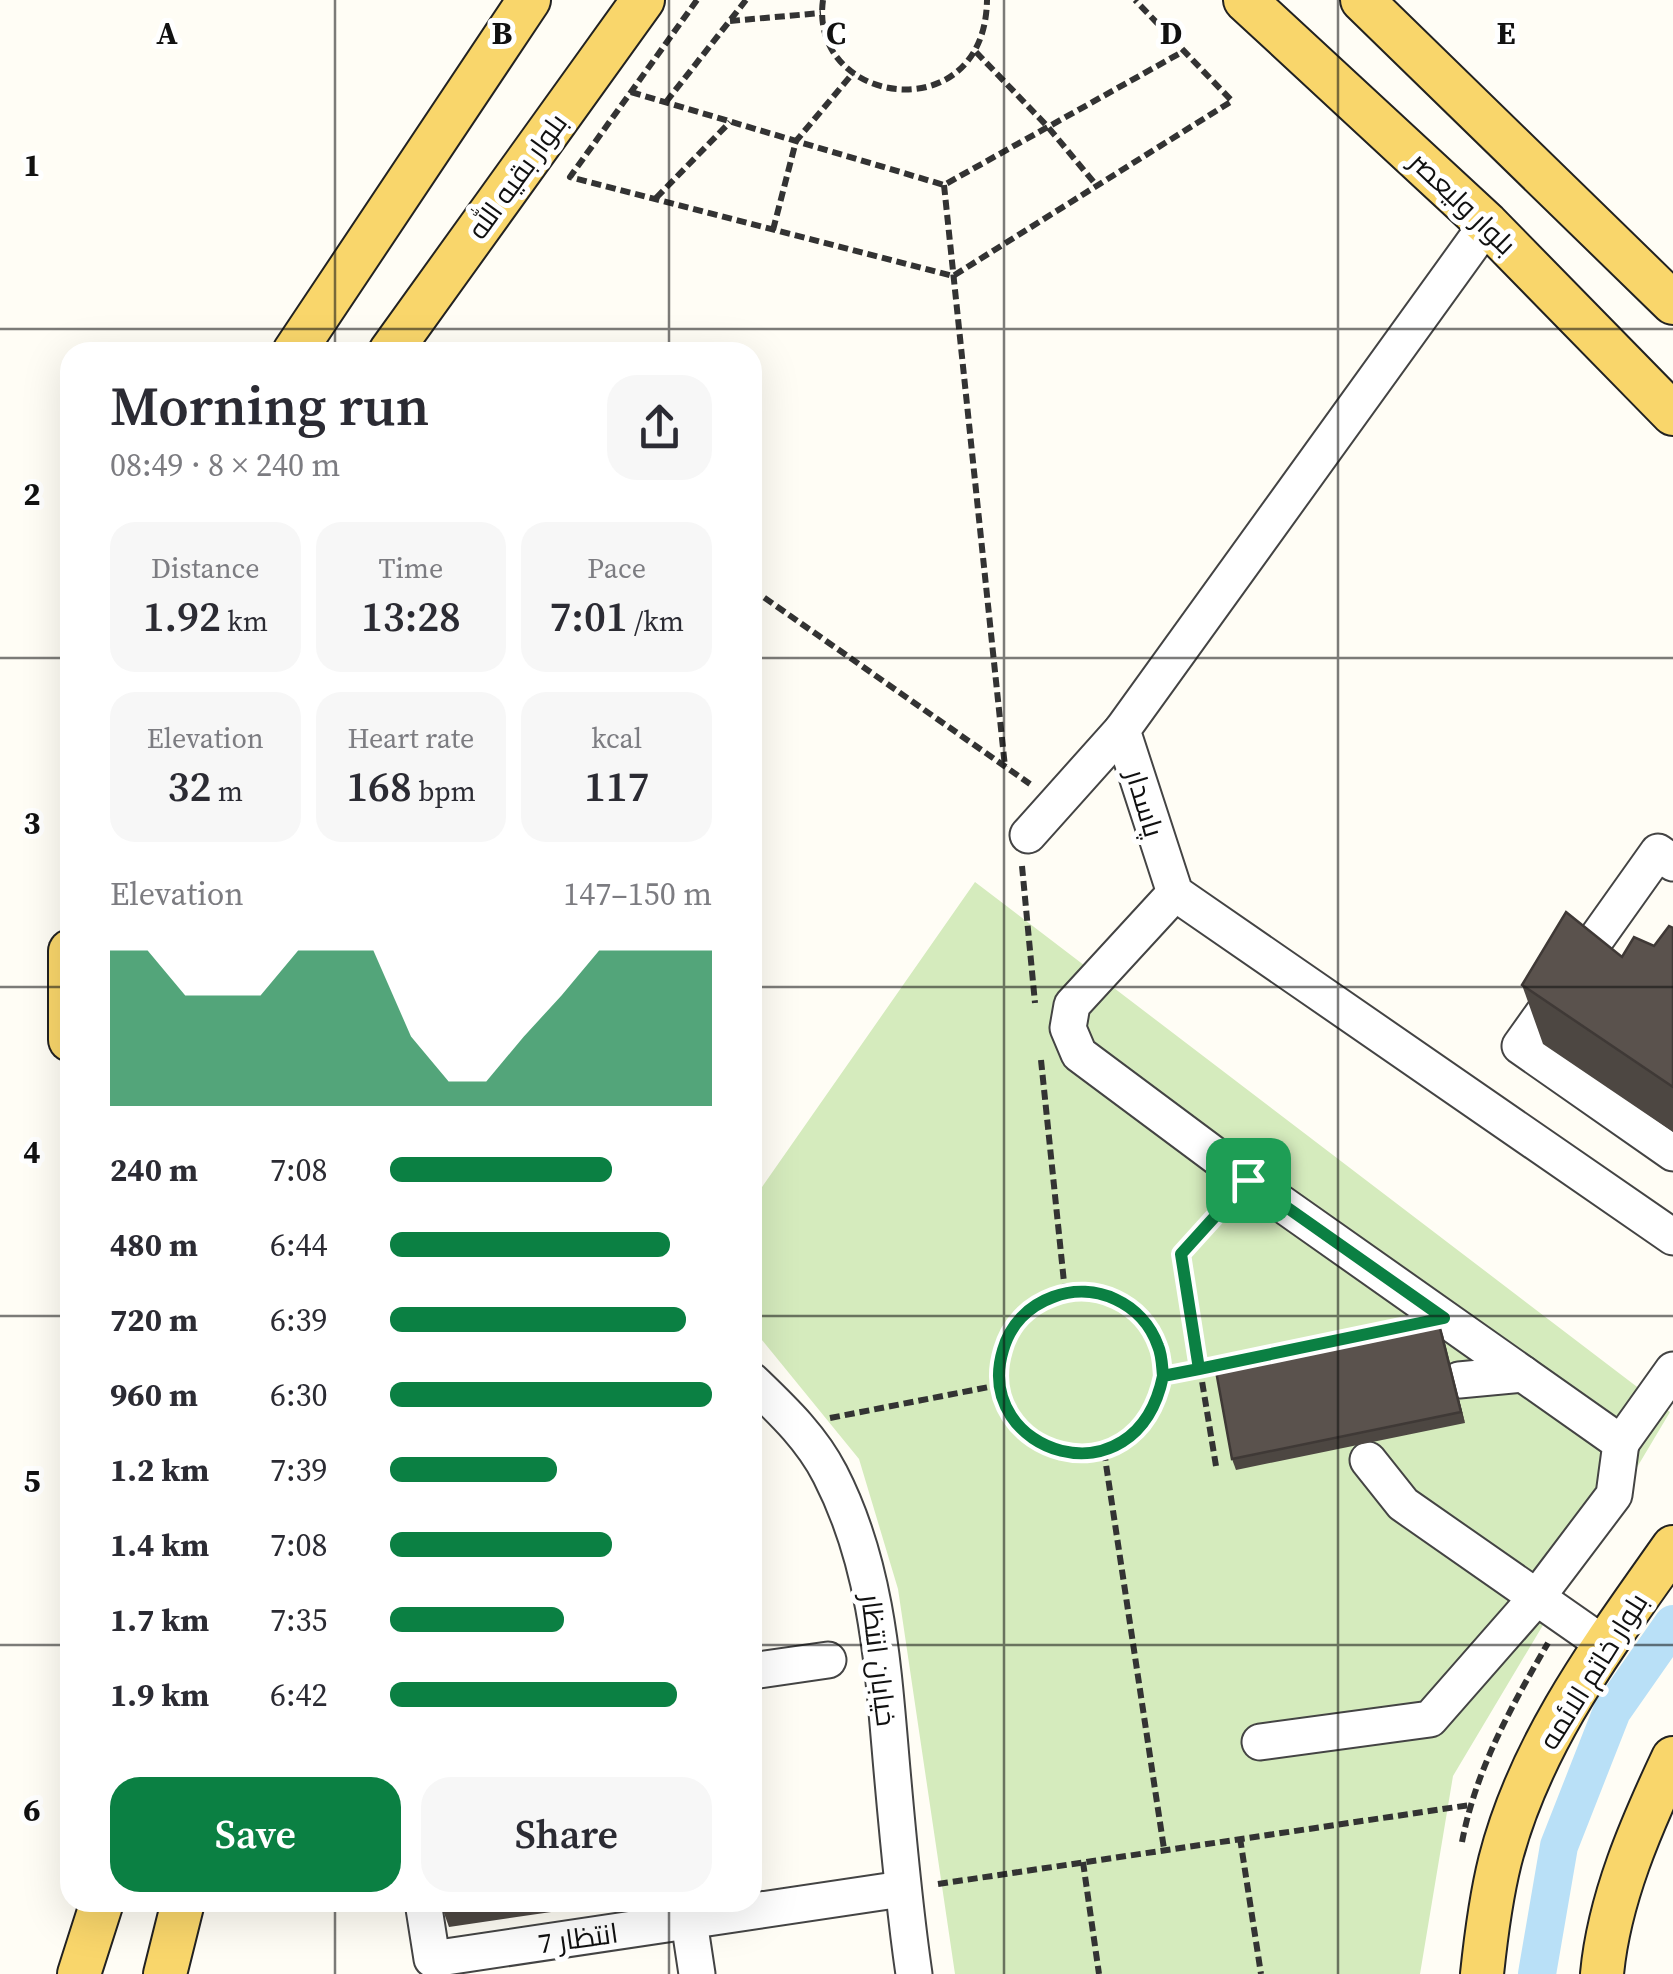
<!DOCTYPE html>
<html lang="en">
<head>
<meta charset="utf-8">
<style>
	body { margin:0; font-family:"Source Serif 4",Cairo,serif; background:#f7f7f7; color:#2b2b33; height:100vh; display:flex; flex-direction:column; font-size:38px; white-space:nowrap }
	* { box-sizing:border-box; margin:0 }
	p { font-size:32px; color:#7c7c81 }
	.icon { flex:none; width:55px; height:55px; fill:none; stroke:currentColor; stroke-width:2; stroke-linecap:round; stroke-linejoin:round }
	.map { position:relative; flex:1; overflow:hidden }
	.panel { position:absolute; left:60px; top:342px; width:702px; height:1570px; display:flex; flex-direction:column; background:#fff; border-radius:30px; box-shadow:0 10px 40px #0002 }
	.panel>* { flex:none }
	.pin { position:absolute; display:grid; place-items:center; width:85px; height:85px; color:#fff; margin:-42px; border-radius:20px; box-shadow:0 5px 15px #0006 }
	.round { display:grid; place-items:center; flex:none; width:105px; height:105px; border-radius:30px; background:#f7f7f7 }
	.headline { display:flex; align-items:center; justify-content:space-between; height:170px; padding:0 50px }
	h1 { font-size:55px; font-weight:600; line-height:75px }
	.figures { display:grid; grid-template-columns:repeat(3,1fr); gap:15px; height:170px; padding:10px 50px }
	.figures div { display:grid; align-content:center; border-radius:25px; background:#f7f7f7; text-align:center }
	.figures b { font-size:42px; font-weight:600 }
	.figures small { font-size:28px; font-weight:400 }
	.figures p { font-size:28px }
	.chart { height:280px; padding:20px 50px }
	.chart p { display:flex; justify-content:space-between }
	.chart svg { width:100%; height:180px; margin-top:10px; fill:#0b8043; opacity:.7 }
	.cta { display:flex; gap:20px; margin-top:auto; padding:20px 50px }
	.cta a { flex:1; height:115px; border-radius:30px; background:#0b8043; color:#fff; font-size:40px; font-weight:600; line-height:115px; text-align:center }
	.cta a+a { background:#f7f7f7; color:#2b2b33 }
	ul { padding:0 50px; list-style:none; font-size:32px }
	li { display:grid; grid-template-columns:160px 120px 1fr; align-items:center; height:75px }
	li i { height:25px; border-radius:12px; background:#0b8043 }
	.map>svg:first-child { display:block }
	.green { fill:#d5ebbd }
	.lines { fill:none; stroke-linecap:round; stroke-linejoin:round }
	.canal { stroke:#b9e0f7; stroke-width:38 }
	.minor-casing { stroke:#444; stroke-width:39 }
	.major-casing { stroke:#222; stroke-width:46 }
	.path { stroke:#333; stroke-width:6; stroke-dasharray:10 5; stroke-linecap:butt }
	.minor { stroke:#fff; stroke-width:35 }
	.major { stroke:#f9d66b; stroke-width:42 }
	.wall { fill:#4d4742 }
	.shaded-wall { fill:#3f3936 }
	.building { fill:#5a524d; stroke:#3f3936; stroke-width:2.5 }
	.route-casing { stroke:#fff; stroke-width:20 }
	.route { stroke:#0b8043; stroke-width:12 }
	.grid { fill:none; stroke:#111; stroke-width:2.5; stroke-opacity:0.55 }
	.labels { text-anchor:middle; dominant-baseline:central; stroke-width:10; stroke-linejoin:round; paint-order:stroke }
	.street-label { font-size:28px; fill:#111; stroke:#fff }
	.grid-label { font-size:32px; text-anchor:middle; font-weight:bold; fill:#111; stroke:#fff; stroke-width:10; stroke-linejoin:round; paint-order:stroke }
</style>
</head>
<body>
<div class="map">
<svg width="1673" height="1974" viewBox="0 0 1673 1974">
	<rect width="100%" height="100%" fill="#fffdf5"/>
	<polygon class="green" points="975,882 1670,1412 1453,1776 1420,1974 955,1974 898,1589 859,1459 753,1329 753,1200"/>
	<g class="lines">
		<polyline class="canal" points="1537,1974 1559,1846 1612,1711 1673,1624"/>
		<g class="minor-casing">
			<g id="minor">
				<polyline points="1487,224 1122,730 1175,893 1673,1237"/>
				<polyline points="1028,835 1122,730"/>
				<polyline points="1673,863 1658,852 1520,1046 1673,1153"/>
				<polyline points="1175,893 1072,1005 1068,1028 1079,1054 1248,1180 1621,1443 1614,1495 1537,1597 1430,1719 1260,1742"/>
				<polyline points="1459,1380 1523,1374"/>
				<path d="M752,1381C782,1410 811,1437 830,1474C878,1567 883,1668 892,1770C898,1838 904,1906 914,1974"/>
				<polyline points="1621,1443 1673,1370"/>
				<polyline points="1368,1460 1403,1504 1605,1645"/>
				<polyline points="752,1671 828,1660"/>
				<polyline points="423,1902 432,1959 902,1889"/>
				<polyline points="689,1921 697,1974"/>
			</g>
		</g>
		<g class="major-casing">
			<g id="major">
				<polyline points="1245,0 1487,224 1673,414"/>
				<polyline points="1362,0 1673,303"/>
				<polyline points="294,352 529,0"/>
				<polyline points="390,352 643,0"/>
				<polyline points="70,951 70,1040"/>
				<polyline points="79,1974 102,1902"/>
				<polyline points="165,1974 183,1902"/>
				<path d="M1482,1974C1486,1936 1491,1897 1500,1861C1530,1743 1604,1645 1673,1547"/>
				<path d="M1602,1974C1609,1899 1641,1826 1673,1758"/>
			</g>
		</g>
		<g class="path">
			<polyline points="697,0 570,177 953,276 1232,101 1135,0"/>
			<path d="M823,0C808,106 985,132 987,0"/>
			<polyline points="730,21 821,13"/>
			<polyline points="976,52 1048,127 1097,186"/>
			<polyline points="631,92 944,185 1184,51"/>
			<polyline points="666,102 746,0"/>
			<polyline points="944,185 1005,767"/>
			<polyline points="656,198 730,122"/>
			<polyline points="773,230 796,141 853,73"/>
			<polyline points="752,589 1030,784"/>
			<polyline points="1022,866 1035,1003"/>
			<polyline points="1041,1060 1065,1292"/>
			<circle cx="1081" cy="1373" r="81"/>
			<polyline points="1163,1376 1397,1328"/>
			<polyline points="830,1418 999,1385"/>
			<polyline points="1104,1451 1164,1849"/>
			<polyline points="1216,1466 1181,1254 1227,1203"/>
			<polyline points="1240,1838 1261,1974"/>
			<path d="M1462,1842C1476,1769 1511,1707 1548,1643"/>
			<polyline points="1083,1862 1099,1974"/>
			<polyline points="938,1884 1470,1805"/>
		</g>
		<use href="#minor" class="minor"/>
		<use href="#major" class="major"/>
	</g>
	<g class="wall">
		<polygon points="1673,928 1673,1132 1543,1044 1522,985 1622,957 1654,946"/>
		<polygon points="1439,1324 1465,1423 1236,1470 1232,1459"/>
		<polygon points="440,1902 564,1902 565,1910 449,1927"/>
	</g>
	<polygon class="shaded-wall" points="1439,1324 1443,1335 1465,1423 1461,1412"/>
	<g class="building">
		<polygon points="1566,912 1622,957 1634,937 1654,946 1669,926 1673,928 1673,1087 1522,985"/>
		<polygon points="1439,1324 1461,1412 1232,1459 1216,1371"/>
	</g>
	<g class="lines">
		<g class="route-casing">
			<path id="route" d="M1248,1180L1181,1254L1199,1369L1163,1376C1136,1507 972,1453 1003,1350C1010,1325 1028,1306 1053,1297C1095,1281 1143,1303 1158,1346C1162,1355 1162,1366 1163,1376L1199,1369L1444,1318L1248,1180"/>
		</g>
		<use href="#route" class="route"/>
	</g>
	<path class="grid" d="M335,0V352M669,0V352M1004,0V1974M1338,0V1974M0,329H1673M0,658H70M752,658H1673M0,987H70M752,987H1673M0,1316H70M752,1316H1673M0,1645H70M752,1645H1673M335,1902V1974M669,1902V1974"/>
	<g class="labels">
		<g class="street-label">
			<text transform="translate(517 176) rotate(-54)">بلوار بقیه الله</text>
			<text transform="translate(1463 203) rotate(44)">بلوار ولیعصر</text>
			<text transform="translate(1145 803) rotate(73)">پاسدار</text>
			<text transform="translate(879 1660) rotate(83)">خیابان انتظار</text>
			<text transform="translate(1593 1671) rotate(-58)">بلوار خاتم الائمه</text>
			<text transform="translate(578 1938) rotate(-8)">انتظار 7</text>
		</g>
	</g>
	<g class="grid-label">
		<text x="167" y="44">A</text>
		<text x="502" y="44">B</text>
		<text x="836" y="44">C</text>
		<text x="1171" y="44">D</text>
		<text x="1506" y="44">E</text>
		<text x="32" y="176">1</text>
		<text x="32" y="505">2</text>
		<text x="32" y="834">3</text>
		<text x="32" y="1163">4</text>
		<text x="32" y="1492">5</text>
		<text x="32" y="1821">6</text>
	</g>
</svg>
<div class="pin" style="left:1248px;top:1180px;background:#1e9e55"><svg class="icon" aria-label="arrive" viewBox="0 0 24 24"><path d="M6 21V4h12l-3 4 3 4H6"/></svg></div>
<section class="panel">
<div class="headline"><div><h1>Morning run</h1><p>08:49 · 8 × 240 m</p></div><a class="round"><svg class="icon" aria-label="share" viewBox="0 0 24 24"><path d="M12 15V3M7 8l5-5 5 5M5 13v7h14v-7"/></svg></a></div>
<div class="figures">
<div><p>Distance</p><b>1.92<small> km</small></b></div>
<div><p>Time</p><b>13:28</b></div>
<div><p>Pace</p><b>7:01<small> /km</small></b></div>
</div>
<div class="figures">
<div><p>Elevation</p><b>32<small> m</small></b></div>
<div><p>Heart rate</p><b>168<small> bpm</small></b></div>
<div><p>kcal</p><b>117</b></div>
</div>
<div class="chart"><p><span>Elevation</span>147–150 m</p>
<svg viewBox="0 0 160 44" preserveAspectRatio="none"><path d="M0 44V6L10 6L20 17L30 17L40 17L50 6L60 6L70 6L80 27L90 38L100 38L110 27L120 17L130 6L140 6L150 6L160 6V44z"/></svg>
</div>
<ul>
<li><b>240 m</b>7:08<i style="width:69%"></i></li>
<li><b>480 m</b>6:44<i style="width:87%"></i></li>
<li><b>720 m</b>6:39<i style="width:92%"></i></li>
<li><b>960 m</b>6:30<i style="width:100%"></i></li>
<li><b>1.2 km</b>7:39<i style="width:52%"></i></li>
<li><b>1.4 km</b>7:08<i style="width:69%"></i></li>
<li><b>1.7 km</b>7:35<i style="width:54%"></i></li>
<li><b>1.9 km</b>6:42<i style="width:89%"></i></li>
</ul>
<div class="cta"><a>Save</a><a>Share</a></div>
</section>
</div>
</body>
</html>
